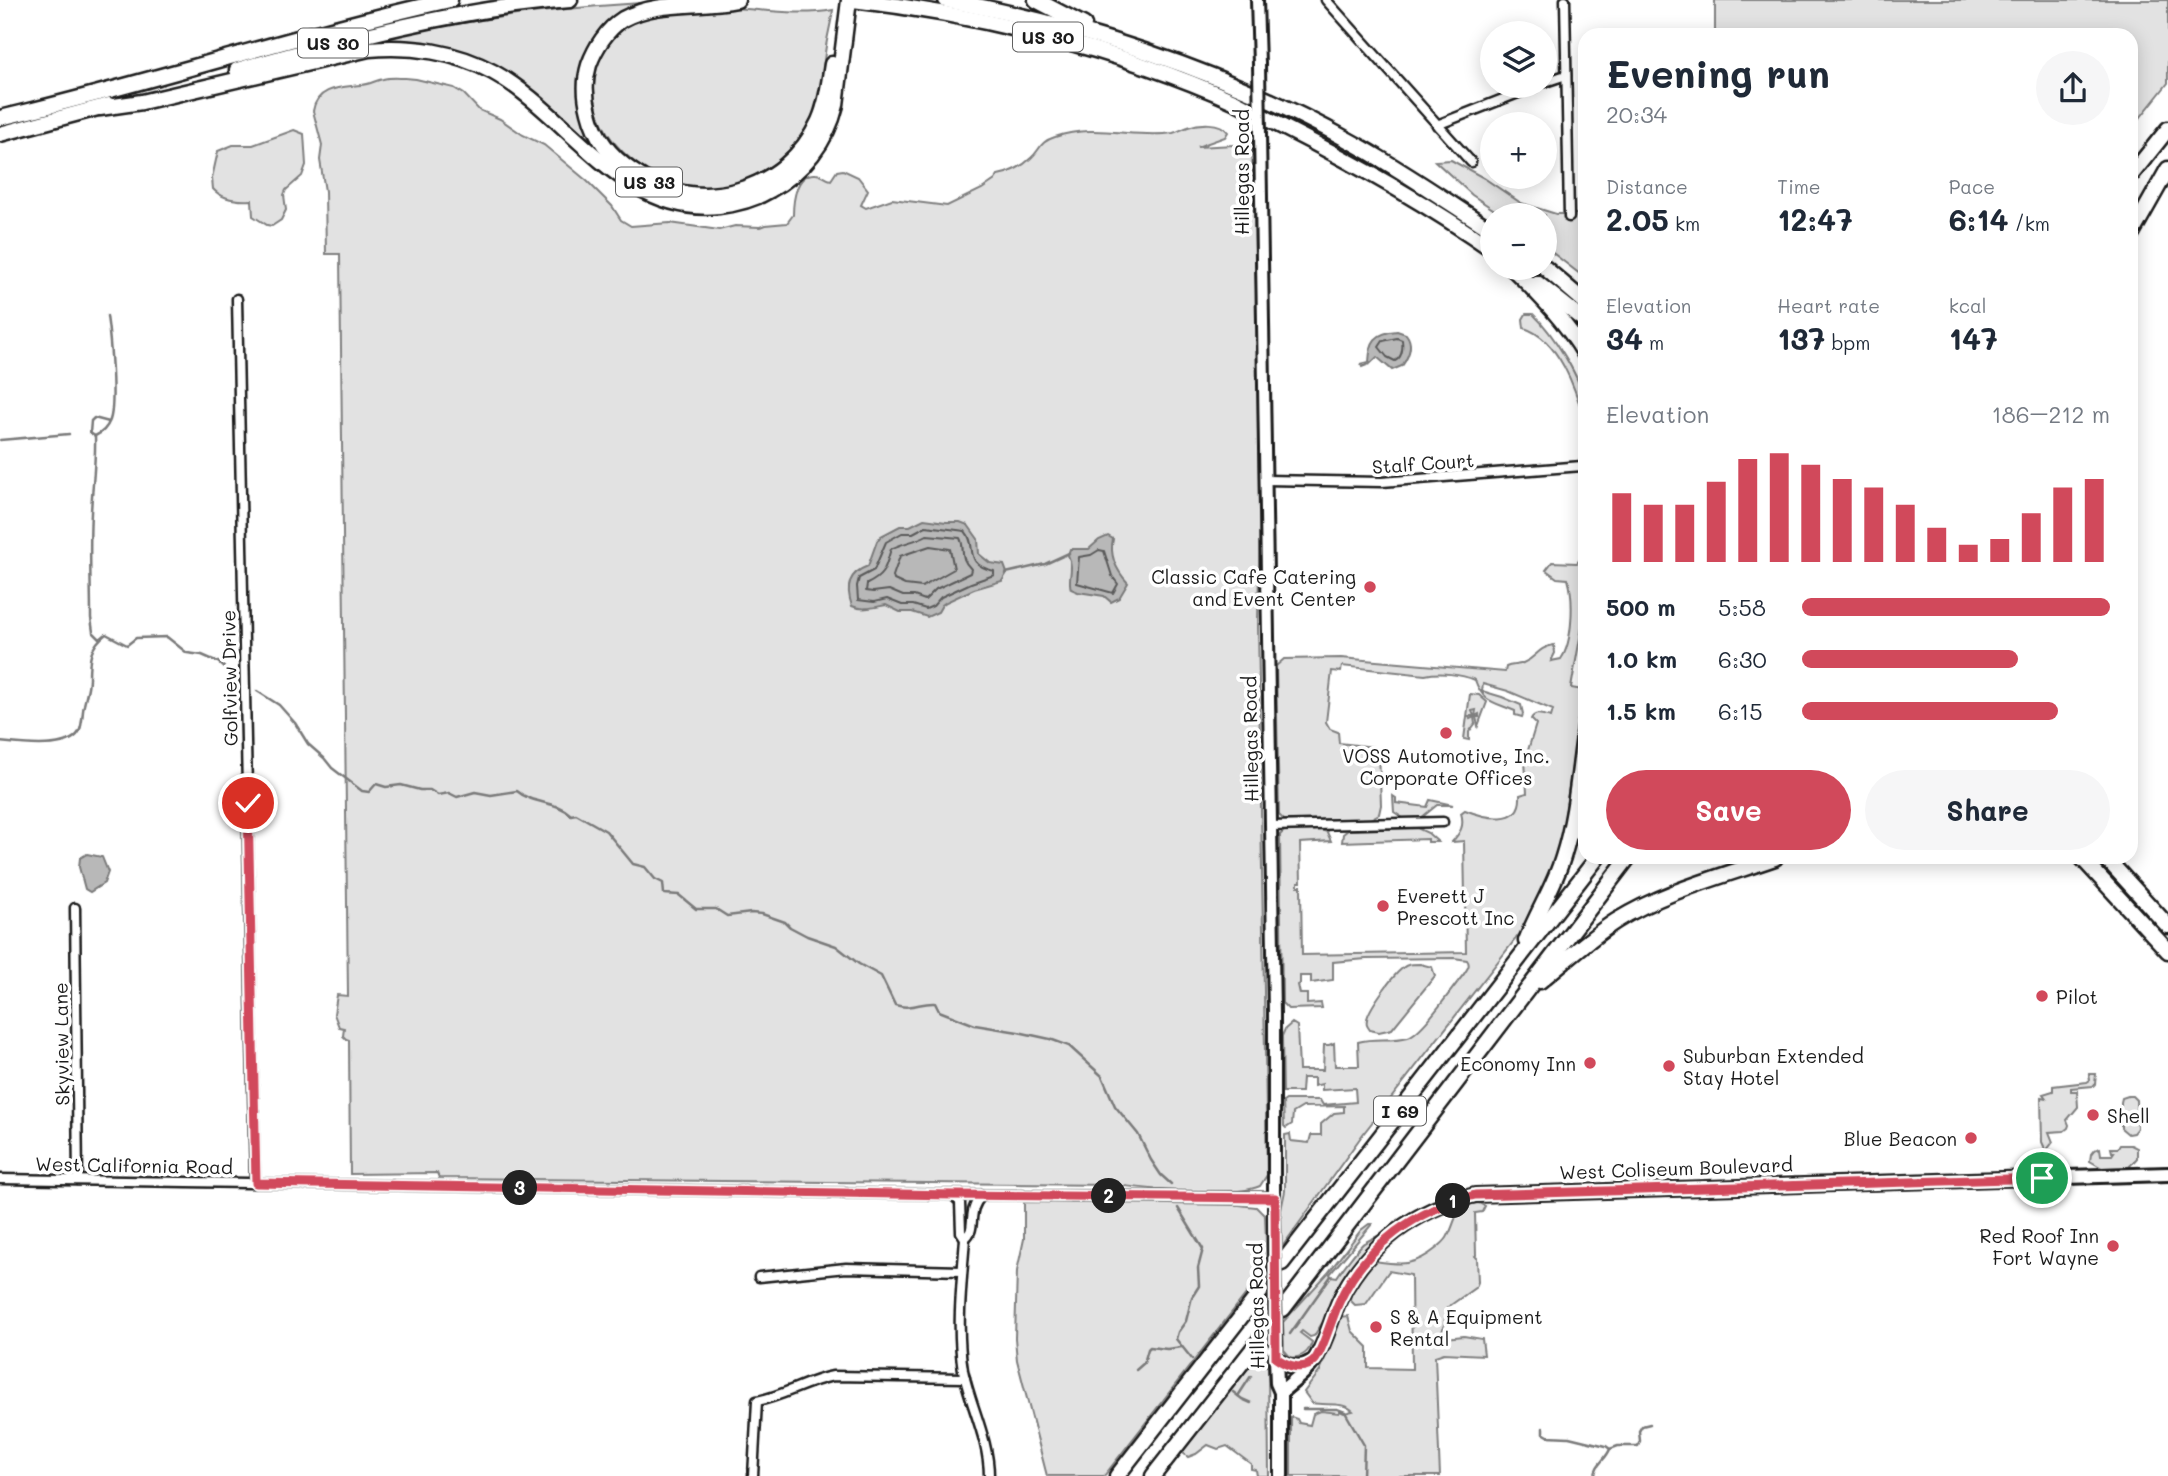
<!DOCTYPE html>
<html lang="en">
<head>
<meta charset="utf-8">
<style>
	body { margin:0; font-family:Mali,sans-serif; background:#f6f6f7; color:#1f2937; height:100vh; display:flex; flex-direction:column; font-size:26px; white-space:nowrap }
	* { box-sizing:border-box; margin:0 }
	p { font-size:23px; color:#747a83 }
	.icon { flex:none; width:38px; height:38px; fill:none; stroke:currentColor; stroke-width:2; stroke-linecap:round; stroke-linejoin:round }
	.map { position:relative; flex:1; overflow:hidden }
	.drawer { position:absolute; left:1578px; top:28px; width:560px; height:836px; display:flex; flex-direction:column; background:#fff; border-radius:21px; box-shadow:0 4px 18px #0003 }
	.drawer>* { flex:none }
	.controls { position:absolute; left:1480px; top:21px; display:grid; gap:14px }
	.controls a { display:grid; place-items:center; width:77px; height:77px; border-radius:50%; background:#fff; box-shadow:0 4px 18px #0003; font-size:35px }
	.pin { position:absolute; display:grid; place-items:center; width:60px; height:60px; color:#fff; margin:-30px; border:4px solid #fff; border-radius:50%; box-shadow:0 2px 7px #0007 }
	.km { position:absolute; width:35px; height:35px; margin:-18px; border-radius:50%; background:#222; color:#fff; font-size:19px; line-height:35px; text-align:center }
	.round { display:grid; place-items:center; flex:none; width:74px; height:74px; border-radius:37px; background:#f6f6f7 }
	.headline { display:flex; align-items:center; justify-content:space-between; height:119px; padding:0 28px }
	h1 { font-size:38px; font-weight:700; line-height:52px }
	.figures { display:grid; grid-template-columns:repeat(3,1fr); gap:10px; height:119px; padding:7px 28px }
	.figures div { display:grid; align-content:center }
	.figures b { font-size:30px; font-weight:700 }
	.figures small { font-size:19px; font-weight:400 }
	.figures p { font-size:19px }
	.chart { height:196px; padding:14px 28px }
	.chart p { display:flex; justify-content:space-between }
	.chart svg { width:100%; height:126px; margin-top:7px; stroke:#d1495b; stroke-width:6 }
	.cta { display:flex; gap:14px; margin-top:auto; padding:14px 28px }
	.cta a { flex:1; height:80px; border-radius:42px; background:#d1495b; color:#fff; font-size:28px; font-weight:700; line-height:80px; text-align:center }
	.cta a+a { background:#f6f6f7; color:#1f2937 }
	ul { padding:0 28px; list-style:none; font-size:23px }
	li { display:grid; grid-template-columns:112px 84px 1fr; align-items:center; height:52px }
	li i { height:18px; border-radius:9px; background:#d1495b }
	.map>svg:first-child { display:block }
	.green { fill:#e2e2e2; stroke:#7f7f7f; stroke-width:2 }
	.water { fill:#b8b8b8; stroke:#7a7a7a; stroke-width:2 }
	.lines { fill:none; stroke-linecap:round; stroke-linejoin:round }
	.shore { stroke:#5a5a5a; stroke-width:2 }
	.stream { stroke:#7a7a7a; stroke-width:2.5 }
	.street-casing { stroke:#1c1c1c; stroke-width:13 }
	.secondary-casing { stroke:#1c1c1c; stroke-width:16 }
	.primary-casing { stroke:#1c1c1c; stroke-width:18 }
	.highway-casing { stroke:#1c1c1c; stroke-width:19 }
	.street { stroke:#fff; stroke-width:8 }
	.secondary { stroke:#fff; stroke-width:10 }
	.primary { stroke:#fff; stroke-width:12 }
	.highway { stroke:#fff; stroke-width:14 }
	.secondary-bridge-casing { stroke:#1c1c1c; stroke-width:16; stroke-linecap:butt }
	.secondary-bridge { stroke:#fff; stroke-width:10 }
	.route-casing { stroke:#fff; stroke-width:14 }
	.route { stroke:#d1495b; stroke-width:9 }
	.poi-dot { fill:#d1495b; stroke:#fff; stroke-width:2.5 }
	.labels { text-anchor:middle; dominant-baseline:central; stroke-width:7; stroke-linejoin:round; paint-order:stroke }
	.shield { fill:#fff; stroke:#606060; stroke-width:2 }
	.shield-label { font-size:18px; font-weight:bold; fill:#1c1c1c }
	.street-label { font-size:19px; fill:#1c1c1c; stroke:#fff }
	.poi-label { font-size:19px; fill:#1c1c1c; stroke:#fff; text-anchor:start }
</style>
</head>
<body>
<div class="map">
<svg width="2168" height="1476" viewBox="0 0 2168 1476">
	<rect width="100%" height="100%" fill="#fff"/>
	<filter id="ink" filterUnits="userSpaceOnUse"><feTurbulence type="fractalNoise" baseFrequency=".0143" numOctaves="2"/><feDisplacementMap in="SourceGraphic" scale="14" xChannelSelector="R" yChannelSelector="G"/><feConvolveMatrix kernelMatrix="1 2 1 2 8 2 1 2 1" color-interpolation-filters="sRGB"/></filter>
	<g filter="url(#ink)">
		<g class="green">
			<polygon points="1715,0 2168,0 2168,83 2132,128 2132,35 1715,35"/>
			<path d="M641,3L642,4C591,18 566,71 584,121C587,131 594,140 600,149C544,99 498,53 421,43C407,41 391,40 377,42C370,43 363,45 356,44C450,22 544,9 641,3Z"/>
			<path d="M733,8C766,10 800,16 833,10C831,23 828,34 826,46C822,71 822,97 811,119C778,187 690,211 632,160C619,150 609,138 602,123C592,101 591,78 601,56C609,39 625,23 643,17C671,8 703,10 733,8Z"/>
			<path d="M405,78L416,79L454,88L464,94L479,110L500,119L523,135L544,145L587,181L612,206L621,220L631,226L670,223L719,230L735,226L760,227L765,225L787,223L793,215C793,201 796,172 816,174C822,174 825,179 831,180L837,171L843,170L858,177L868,190L861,205L866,208L892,199L947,206L982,189L995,180L998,175C1010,173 1023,166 1031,158C1041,149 1039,142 1055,137C1096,123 1134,139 1173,133C1178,132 1182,129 1188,127C1199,123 1220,121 1228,132L1225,137L1197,147L1252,144L1259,396L1260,509L1258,624L1267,1175L1260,1186C1230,1199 1149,1189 1116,1185L439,1178L437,1173L350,1174L349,1040L346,1039L343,1036L344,1028L339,1027L334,1014L337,995L348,996L340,254H326L325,191L320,160L322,145L313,111C317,84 347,88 367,84C372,83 377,80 383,79C390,77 398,78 405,78Z"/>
			<path d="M294,130L304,134L306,165L302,176L286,190L284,195L286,210L281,220L272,226L267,225L253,216L252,200C238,201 222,199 213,189L212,178L218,151L233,145H253Z"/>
			<polygon points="1451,160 1484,178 1521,203 1556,214 1585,214 1585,278 1545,247 1545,215 1502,215 1472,195 1435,161"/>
			<path d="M1526,314H1533C1552,332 1582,379 1586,406C1586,411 1585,417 1585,422C1576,390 1559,339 1524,328L1523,319Z"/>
			<path d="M1585,546L1584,616L1571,688L1583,690L1562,836L1551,876L1528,923L1363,1134L1282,1247L1281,1210L1285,1191V1135L1290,1134L1291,1141L1309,1143L1311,1135H1321V1124L1334,1113L1344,1112V1106L1303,1107L1293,1113L1292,1124L1286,1128L1284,1126L1283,1102L1286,1100H1320L1323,1105L1356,1102L1355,1088L1322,1090V1084L1314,1086V1078H1302L1301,1092H1283L1282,1036L1285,1029L1292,1023L1297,1026L1299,1070H1323L1324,1045H1329L1334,1043L1335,1066H1359L1358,1042C1374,1037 1392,1042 1408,1037C1423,1032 1453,987 1464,974C1467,969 1471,965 1467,960L1454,958L1366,959L1333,962V980L1311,983V976H1300V984L1298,985L1300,994H1307V1004L1321,1003L1322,1008L1288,1009L1282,1003L1280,835L1285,830H1321L1327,832L1331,841L1300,843L1301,882H1298V886H1301L1302,955L1466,952L1464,841L1452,842C1460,833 1465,826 1461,813L1465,810C1485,818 1522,827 1520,795L1527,793L1525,760L1536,724L1531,719C1535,711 1543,715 1551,717L1553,710L1508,691L1483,684L1482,691L1502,697L1521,705L1523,714L1522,717L1515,715V711C1494,702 1483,703 1475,680C1461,674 1440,672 1425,675L1342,666L1341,672L1332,671L1326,722L1330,729L1338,732L1339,743L1374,747L1379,751L1381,805L1379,814L1370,819L1284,820L1279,815L1276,666L1284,659L1341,658L1505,672L1506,667C1512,664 1517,666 1523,663C1538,657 1536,648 1554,645L1555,653L1551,661L1561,659C1573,642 1574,599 1568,579L1557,578L1546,570L1552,562L1577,563L1583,556Z"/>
			<polygon points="1470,694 1479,695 1487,702 1478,726 1476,717 1479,717 1479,714 1475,716 1476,710 1472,711 1474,716 1469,716 1470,719 1474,717 1475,724 1469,732 1469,740 1464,739"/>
			<polygon points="1393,796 1396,798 1396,803 1427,807 1430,800 1453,805 1437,805 1421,818 1403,818 1394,812"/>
			<polygon points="1417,828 1428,833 1438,842 1428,842 1428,839 1342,842 1343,834 1348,830"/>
			<path d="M1420,964L1432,967L1435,976L1392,1029L1379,1032L1370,1030C1367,1026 1366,1025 1367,1019C1369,1008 1397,968 1408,965C1410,964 1417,964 1420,964Z"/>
			<polygon points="2089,1074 2096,1074 2095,1084 2093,1086 2071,1088 2071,1091 2077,1091 2078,1107 2067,1120 2069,1125 2068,1128 2064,1131 2049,1132 2053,1142 2046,1151 2042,1142 2041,1097 2046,1098 2043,1094 2053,1091 2053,1086 2087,1082 2090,1080"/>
			<polygon points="2128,1096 2132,1096 2136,1100 2137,1128 2133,1133 2128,1134 2121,1128 2121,1102 2122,1098"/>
			<polygon points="2120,1145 2131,1145 2137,1148 2137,1158 2129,1167 2102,1168 2090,1161 2091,1154 2094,1150 2100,1148 2101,1155 2112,1155 2114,1152 2112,1152 2111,1148 2118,1148"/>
			<polygon points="1024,1202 1239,1205 1256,1207 1265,1216 1267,1267 1104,1476 1047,1476 1017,1360 1015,1338 1017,1271 1024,1239"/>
			<path d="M1479,1203L1485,1206L1482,1212L1475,1213L1476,1255L1475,1256L1477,1258L1478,1282L1476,1287L1448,1307L1442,1333L1445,1338L1464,1336L1482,1339L1484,1355L1444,1353L1435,1356L1440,1476H1291V1417L1297,1419L1299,1423L1310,1425L1313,1414L1321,1411L1339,1413L1340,1411L1344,1413L1353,1411C1343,1401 1326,1406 1312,1403L1304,1392L1320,1371L1341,1317L1348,1316L1352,1331L1368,1347V1368L1412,1369L1411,1275L1389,1271L1366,1304L1355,1305L1350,1300C1351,1285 1364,1271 1374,1261C1402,1265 1413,1267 1437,1248C1441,1244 1446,1241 1448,1236C1458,1218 1453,1205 1479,1203Z"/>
			<path d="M1369,1224H1372L1330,1274L1331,1276L1337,1277C1340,1272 1360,1245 1364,1243C1369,1240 1374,1238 1379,1235L1383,1237L1334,1296L1324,1320L1314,1336L1310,1337L1302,1331L1300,1333L1312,1342C1309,1353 1302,1357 1291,1358L1284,1350L1283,1322L1328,1273L1361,1230Z"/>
			<polygon points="1263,1347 1261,1351 1266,1350 1267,1355 1269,1355 1268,1365 1260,1358 1258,1359 1268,1367 1269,1476 1257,1476 1256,1470 1251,1469 1251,1464 1227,1446 1218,1449 1208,1445 1196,1454 1188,1457 1182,1452"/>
		</g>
		<g class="water">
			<path d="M1397,331L1406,334C1414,344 1409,356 1402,366L1392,370L1377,357L1370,364L1362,367L1361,364L1369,362C1370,341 1375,333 1397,331Z"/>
			<path d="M924,519L946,522H960L968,525L978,539L979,554L990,563L1004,565L1007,573L1002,581L974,589L946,602L942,605L938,612L927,617L912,612H900L886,605C875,607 863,611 852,606C845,586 849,573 868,566L877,541L881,536L900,526H910Z"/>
			<path d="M1108,536L1113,539C1109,556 1116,570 1128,583L1119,598L1111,602L1104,596L1078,592L1071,589C1067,578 1075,570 1068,555L1070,549H1089L1099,540Z"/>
			<polygon points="87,854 102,857 108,872 104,883 90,892 85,889 79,867 80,858"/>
		</g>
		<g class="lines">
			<g class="shore">
				<path d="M1397,338L1402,340C1403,348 1403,357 1395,361L1387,357L1379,347L1383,341Z"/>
				<path d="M926,526L965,531C979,547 961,563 994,571V575L971,583L941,597L933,606L926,609L913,605H902L887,599L874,602L858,600L857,586L859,578L874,570L886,542L902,533H913Z"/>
				<path d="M927,535L960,538C966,550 958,556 971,569L970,573L936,589L925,600L914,596H903L889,590L873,592L866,591L867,584C886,575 885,567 891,549C904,542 915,542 927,535Z"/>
				<polygon points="930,546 950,549 954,569 922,587 905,585 894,580 893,576 900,556"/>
				<polygon points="1099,550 1104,551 1112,576 1118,584 1113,593 1077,583 1079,557 1091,555"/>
			</g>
			<g class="stream">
				<path d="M95,436C102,433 107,428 110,420C116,403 110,337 107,316"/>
				<polyline points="0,440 69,434"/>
				<polyline points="1006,573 1045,564 1069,553"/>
				<path d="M100,639L93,632L91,618C91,584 89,548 91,513C92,487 96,462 95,436L90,433L91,421L94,418L109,422"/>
				<path d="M257,691L279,705L295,723L308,744L324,758L332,768L362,791L369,792L376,784L386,787L401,785L420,790H430L438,795L449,793L457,797L475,792L491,795L517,791C533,805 556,800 571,815L576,814L606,831L633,864L645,867L655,879L663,883L664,894L679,895L696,909H716L727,916L751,913L762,914L785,922L790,927L807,936L836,946L859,964L881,976L895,1005C912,1010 920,1002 935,1003L939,1011L975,1025L1018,1032L1050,1039L1069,1046L1102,1076L1115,1106L1138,1134L1151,1160L1161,1175L1171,1184"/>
				<path d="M0,742C19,744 68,751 79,732C83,724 82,713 84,705C86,696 89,687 89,678C89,659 90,646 106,634L127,645L136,638L167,637L187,653L202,655L218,662L236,678"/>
				<polyline points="1178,1208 1203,1249 1198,1268 1199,1286 1192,1297 1186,1321 1178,1332 1176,1339 1192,1359"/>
				<polyline points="1290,1334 1331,1276"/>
				<polyline points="1136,1370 1144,1363 1148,1349 1150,1347 1167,1349 1182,1347"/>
				<polyline points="1233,1392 1242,1399 1251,1403"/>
				<polyline points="1238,1396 1251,1376"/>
				<polyline points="1303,1409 1337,1409 1345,1412 1364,1445 1363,1476"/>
				<path d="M1543,1428V1433L1548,1436L1569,1437L1606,1446L1610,1449C1606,1460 1595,1464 1595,1476"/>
				<polyline points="1610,1449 1618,1446 1638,1446 1640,1441 1639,1431 1642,1426 1650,1424"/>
			</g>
			<g class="street-casing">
				<g id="street">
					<polyline points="1326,0 1471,162"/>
					<polyline points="1565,0 1569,217"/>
					<polyline points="1545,82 1566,75"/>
					<polyline points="1437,125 1536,86"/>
					<polyline points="237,299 255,1183"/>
					<polyline points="1265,480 1382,482 1582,466"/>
					<polyline points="1271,826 1443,822"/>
					<polyline points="75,908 78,1180"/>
					<polyline points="0,1179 969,1195 1275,1197"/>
					<path d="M953,1195L960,1202L961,1232L965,1238C962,1282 956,1327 963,1370C970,1405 989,1439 989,1476"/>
					<path d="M965,1238C978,1228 965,1213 982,1195"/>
					<polyline points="759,1277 846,1268 962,1271"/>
					<path d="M753,1476L757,1401C784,1396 806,1381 833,1376L965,1378"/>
				</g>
			</g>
			<g class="secondary-casing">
				<g id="secondary">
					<polyline points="1257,0 1259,64"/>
					<polyline points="1260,134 1274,1013 1274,1254"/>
				</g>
			</g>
			<g class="primary-casing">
				<g id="primary">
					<polyline points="1276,1358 1277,1383 1281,1392 1281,1476"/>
					<path d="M1276,1358C1287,1367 1299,1370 1311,1362"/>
					<path d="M1281,1392C1292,1382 1307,1372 1315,1359C1327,1341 1331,1318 1340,1299C1367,1244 1417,1209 1475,1195L2168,1174"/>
				</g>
			</g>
			<g class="highway-casing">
				<g id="highway">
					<path d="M737,0C698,8 659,0 623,19C607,29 595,48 589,65C584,81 585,97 589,112C595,137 611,157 632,171C696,218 786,193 819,121C827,103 829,83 832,64"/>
					<path d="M853,0C981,15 1118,49 1236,102C1252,110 1267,119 1283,127C1356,164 1426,203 1493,250"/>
					<path d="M946,0C1086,26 1223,71 1348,140C1398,167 1445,200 1493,231"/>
					<polyline points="1036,0 1084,25"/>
					<path d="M237,70C346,39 456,9 570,0"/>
					<path d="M100,108L142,102L369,49C411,45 456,52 493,72C569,114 622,216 719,206C737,204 755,199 770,190C803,172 827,142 836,105L849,0"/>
					<path d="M0,118C151,83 299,33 450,0"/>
					<polyline points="0,134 109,105"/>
					<polyline points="2132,174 2168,129"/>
					<polyline points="2132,233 2168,169"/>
					<path d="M1512,268C1540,295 1566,322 1586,356"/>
					<polyline points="1545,268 1586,303"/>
					<polyline points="1537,283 1586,322"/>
					<polyline points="2082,858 2168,951"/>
					<polyline points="2106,858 2168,926"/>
					<path d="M1526,941C1537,912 1554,887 1563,857C1577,813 1579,767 1586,722"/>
					<path d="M1540,981C1565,961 1588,939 1616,921C1662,892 1723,876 1775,858"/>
					<polyline points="1282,1263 1597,858"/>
					<polyline points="1283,1309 1628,858"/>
					<polyline points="1117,1476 1269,1281"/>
					<polyline points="1153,1476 1270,1327"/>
				</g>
			</g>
			<use href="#street" class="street"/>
			<use href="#secondary" class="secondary"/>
			<use href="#primary" class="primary"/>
			<use href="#highway" class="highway"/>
			<g class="secondary-bridge-casing">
				<g id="secondary-bridge">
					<polyline points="1259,64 1260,134"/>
					<polyline points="1274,1254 1276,1346"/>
				</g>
			</g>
			<use href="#secondary-bridge" class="secondary-bridge"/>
		</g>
	</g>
	<g class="lines" filter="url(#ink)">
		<g class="route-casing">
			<path id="route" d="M248,803L256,1183L953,1195L1275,1198L1276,1358C1287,1366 1304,1372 1315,1360C1323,1350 1333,1314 1340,1300C1366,1244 1417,1210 1475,1195L2042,1178"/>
		</g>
		<use href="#route" class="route"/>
	</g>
	<g class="poi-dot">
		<circle cx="1370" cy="587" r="7"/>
		<circle cx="1446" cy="733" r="7"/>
		<circle cx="1383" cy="906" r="7"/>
		<circle cx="2042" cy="996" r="7"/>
		<circle cx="1590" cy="1063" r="7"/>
		<circle cx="1669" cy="1066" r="7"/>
		<circle cx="2093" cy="1115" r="7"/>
		<circle cx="1971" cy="1138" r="7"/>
		<circle cx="2113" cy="1246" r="7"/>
		<circle cx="1376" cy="1327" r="7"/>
	</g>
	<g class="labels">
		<g class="shield">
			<rect x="1013" y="22.5" width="70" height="29" rx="5"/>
			<rect x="298" y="28.5" width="70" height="29" rx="5"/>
			<rect x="616" y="167.5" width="66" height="29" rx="5"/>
			<rect x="1374" y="1096.5" width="52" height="29" rx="5"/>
		</g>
		<g class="shield-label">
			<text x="1048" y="37">US 30</text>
			<text x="333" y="43">US 30</text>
			<text x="649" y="182">US 33</text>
			<text x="1400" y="1111">I 69</text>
		</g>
		<g class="street-label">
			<text transform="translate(1241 172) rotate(-90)">Hillegas Road</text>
			<text transform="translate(1423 463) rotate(-4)">Stalf Court</text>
			<text transform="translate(229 678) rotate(-91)">Golfview Drive</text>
			<text transform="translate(1250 739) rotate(-91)">Hillegas Road</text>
			<text transform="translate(61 1044) rotate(-91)">Skyview Lane</text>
			<text transform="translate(134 1165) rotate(1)">West California Road</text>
			<text transform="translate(1676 1168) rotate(-2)">West Coliseum Boulevard</text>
			<text transform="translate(1256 1306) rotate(-91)">Hillegas Road</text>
		</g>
		<g class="poi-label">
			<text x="1356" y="576" text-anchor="end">Classic Cafe Catering<tspan x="1356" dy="22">and Event Center</tspan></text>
			<text x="1446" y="755" text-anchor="middle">VOSS Automotive, Inc.<tspan x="1446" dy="22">Corporate Offices</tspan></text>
			<text x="1397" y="895">Everett J<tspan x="1397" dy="22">Prescott Inc</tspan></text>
			<text x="2056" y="996">Pilot</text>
			<text x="1683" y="1055">Suburban Extended<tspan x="1683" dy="22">Stay Hotel</tspan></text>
			<text x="1576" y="1063" text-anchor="end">Economy Inn</text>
			<text x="2107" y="1115">Shell</text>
			<text x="1957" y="1138" text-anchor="end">Blue Beacon</text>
			<text x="2099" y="1235" text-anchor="end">Red Roof Inn<tspan x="2099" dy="22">Fort Wayne</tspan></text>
			<text x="1390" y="1316">S &amp; A Equipment<tspan x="1390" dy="22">Rental</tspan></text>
		</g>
	</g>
</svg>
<div class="controls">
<a><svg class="icon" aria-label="layers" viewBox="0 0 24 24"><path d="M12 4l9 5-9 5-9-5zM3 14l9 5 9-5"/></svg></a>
<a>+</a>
<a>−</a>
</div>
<div class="pin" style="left:2042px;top:1178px;background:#1e9e55"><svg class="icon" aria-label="arrive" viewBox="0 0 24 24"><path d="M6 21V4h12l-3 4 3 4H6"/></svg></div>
<div class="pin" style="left:248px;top:803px;background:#d93025"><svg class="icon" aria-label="check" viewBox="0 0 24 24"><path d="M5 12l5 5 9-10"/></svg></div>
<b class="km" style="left:1453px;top:1201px">1</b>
<b class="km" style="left:1109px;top:1196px">2</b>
<b class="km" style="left:520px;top:1188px">3</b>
<section class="drawer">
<div class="headline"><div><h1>Evening run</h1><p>20:34</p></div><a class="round"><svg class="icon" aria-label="share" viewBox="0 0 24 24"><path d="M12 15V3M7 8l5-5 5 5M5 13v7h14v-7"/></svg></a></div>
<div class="figures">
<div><p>Distance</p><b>2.05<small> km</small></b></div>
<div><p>Time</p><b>12:47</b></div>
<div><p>Pace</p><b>6:14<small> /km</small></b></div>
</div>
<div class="figures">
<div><p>Elevation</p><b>34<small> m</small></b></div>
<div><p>Heart rate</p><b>137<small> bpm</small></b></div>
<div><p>kcal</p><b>147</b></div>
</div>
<div class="chart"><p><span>Elevation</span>186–212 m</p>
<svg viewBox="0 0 160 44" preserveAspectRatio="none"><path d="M5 44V20M15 44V24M25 44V24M35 44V16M45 44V8M55 44V6M65 44V10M75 44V15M85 44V18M95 44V24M105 44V32M115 44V38M125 44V36M135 44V27M145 44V18M155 44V15"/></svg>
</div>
<ul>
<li><b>500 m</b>5:58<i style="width:100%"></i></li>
<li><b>1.0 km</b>6:30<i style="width:70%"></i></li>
<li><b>1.5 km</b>6:15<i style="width:83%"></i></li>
</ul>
<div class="cta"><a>Save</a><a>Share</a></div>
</section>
</div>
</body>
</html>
